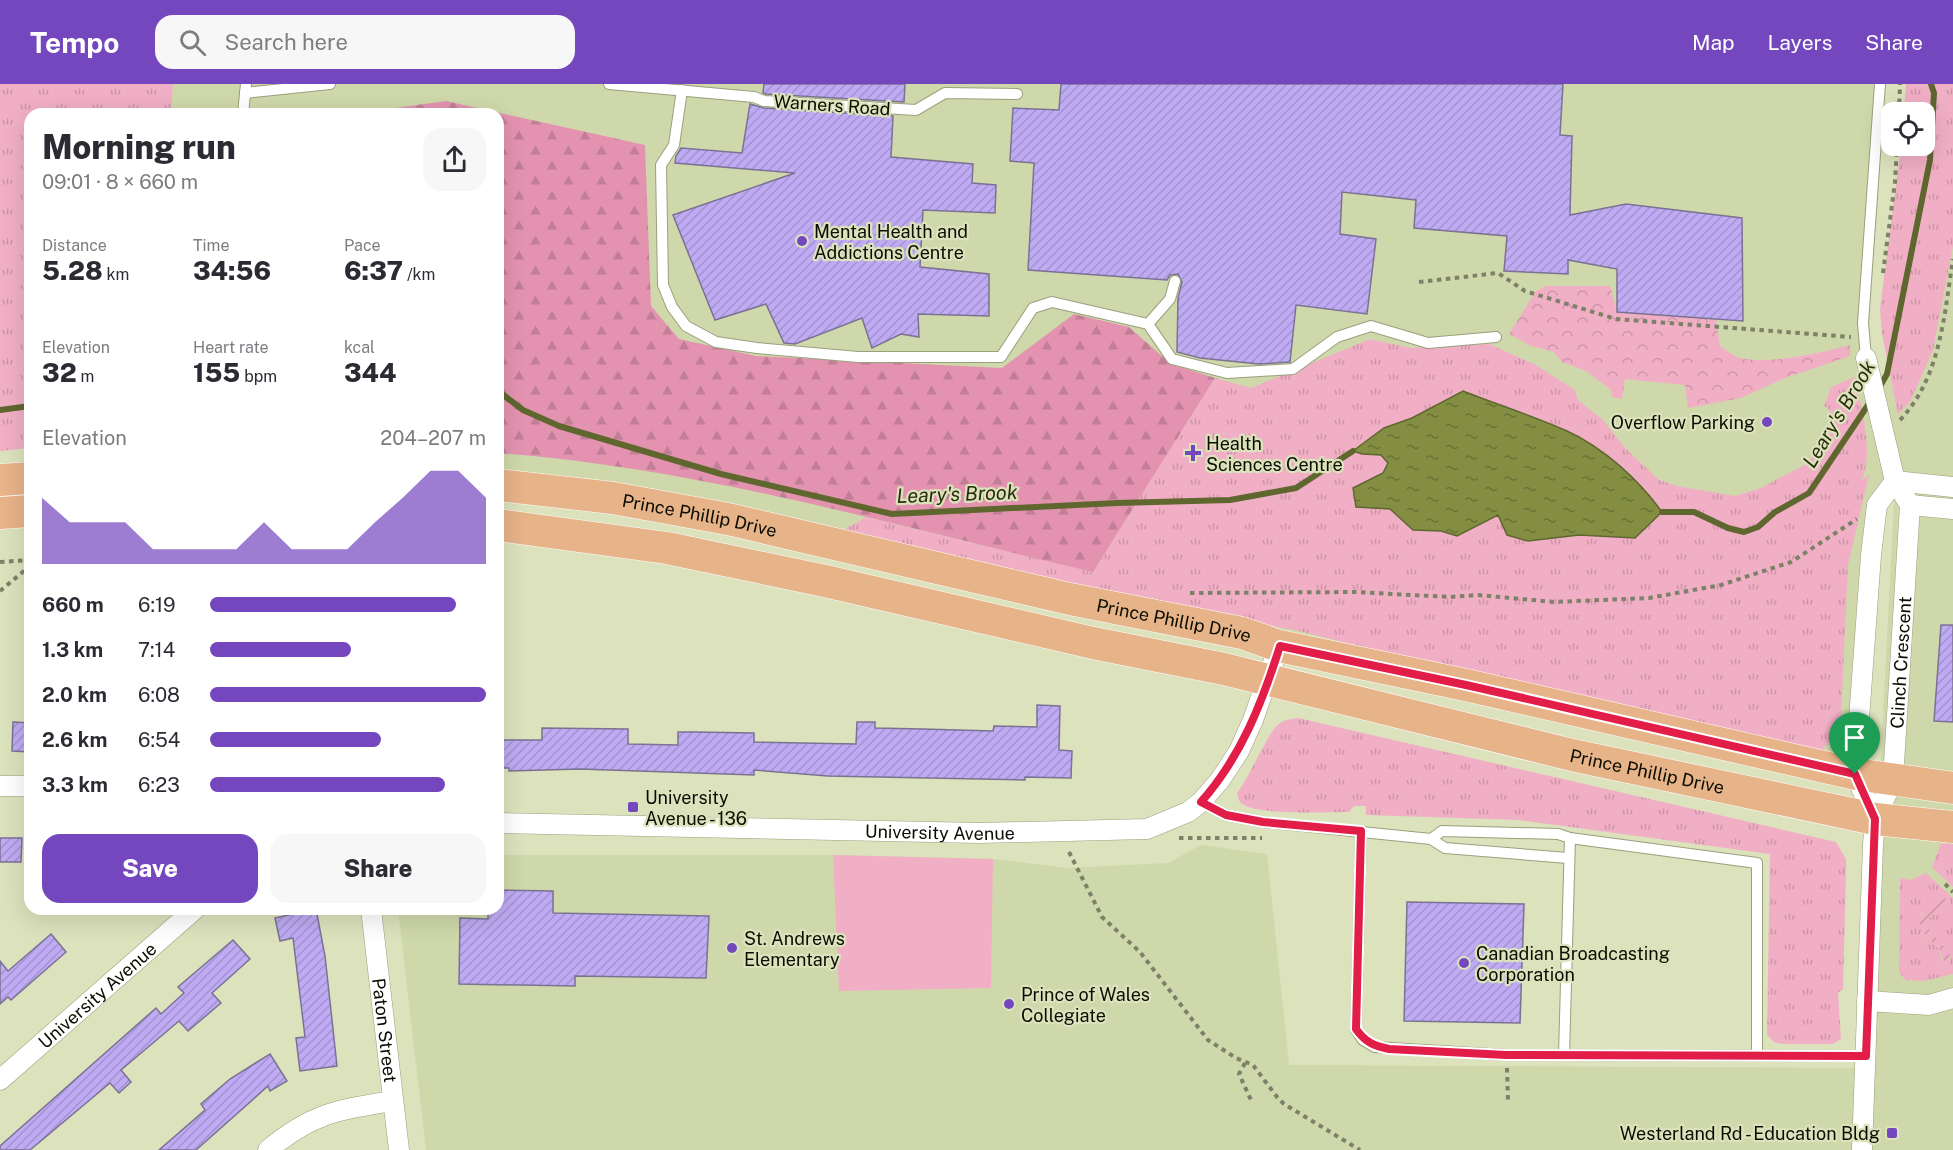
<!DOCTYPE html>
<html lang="en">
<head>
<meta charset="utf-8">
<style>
	body { margin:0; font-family:"Public Sans",sans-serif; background:#f7f7f7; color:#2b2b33; height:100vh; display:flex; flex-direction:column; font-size:22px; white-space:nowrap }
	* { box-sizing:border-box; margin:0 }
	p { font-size:20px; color:#7c7c81 }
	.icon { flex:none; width:33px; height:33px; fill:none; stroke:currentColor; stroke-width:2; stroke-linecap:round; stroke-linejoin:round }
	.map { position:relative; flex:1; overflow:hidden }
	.side { position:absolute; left:24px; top:24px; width:480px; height:807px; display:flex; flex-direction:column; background:#fff; border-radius:18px; box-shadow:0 6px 24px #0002 }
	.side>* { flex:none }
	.tools { position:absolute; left:1881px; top:18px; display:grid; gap:12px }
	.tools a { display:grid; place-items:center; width:54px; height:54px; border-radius:12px; background:#fff; box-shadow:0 6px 24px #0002; font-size:30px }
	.pin { position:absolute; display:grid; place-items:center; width:51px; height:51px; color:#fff; margin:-62px -26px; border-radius:50% 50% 50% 0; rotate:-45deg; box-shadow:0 0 6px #0007 }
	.pin .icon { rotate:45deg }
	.round { display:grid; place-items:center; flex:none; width:63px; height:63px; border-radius:18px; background:#f7f7f7 }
	.overview { display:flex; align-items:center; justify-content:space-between; height:102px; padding:0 18px }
	h1 { font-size:33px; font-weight:800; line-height:45px }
	.stats { display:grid; grid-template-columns:repeat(3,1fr); gap:9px; height:102px; padding:6px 18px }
	.stats div { display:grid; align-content:center }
	.stats b { font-size:26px; font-weight:800 }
	.stats small { font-size:16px; font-weight:400 }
	.stats p { font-size:16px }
	.chart { height:168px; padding:12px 18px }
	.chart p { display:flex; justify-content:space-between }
	.chart svg { width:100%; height:108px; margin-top:6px; fill:#7447bf; opacity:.7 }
	.action { display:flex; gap:12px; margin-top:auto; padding:12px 18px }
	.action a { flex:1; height:69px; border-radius:18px; background:#7447bf; color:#fff; font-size:24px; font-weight:800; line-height:69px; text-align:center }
	.action a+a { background:#f7f7f7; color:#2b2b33 }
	ul { padding:0 18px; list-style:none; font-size:20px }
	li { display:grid; grid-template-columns:96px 72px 1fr; align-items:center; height:45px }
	li i { height:15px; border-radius:8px; background:#7447bf }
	header { display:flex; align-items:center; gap:36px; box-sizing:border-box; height:84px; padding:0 30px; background:#7447bf; color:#fff }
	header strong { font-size:28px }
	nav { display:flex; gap:33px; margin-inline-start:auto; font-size:21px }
	.search { width:420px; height:54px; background:#f7f7f7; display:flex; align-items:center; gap:15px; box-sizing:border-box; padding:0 21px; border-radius:18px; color:#7c7c81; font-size:22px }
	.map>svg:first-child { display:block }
	.built { fill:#cfd8aa }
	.grass { fill:url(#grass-tufts); fill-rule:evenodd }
	.forest { fill:url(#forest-firs) }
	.park { fill:url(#park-crowns) }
	.garden { fill:url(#garden-furrows) }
	.pitch { fill:#f1afc6 }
	.water { fill:url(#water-ripples); stroke:#5f672f; stroke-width:1.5 }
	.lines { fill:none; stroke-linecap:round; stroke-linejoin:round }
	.stream { stroke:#5f672f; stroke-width:6 }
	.building { fill:url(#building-hatch); stroke:#7b7293; stroke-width:1.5 }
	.lane-casing { stroke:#99a07c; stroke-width:12 }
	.street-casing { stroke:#99a07c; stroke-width:21 }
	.primary-casing { stroke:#fff; stroke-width:33 }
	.path { stroke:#7c8167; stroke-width:4; stroke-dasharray:4.5 4.5; stroke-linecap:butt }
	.lane { stroke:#fff; stroke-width:10 }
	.street { stroke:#fff; stroke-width:20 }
	.primary { stroke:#e7b389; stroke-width:32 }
	.route-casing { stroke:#fff; stroke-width:12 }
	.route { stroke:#e11d48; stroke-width:8 }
	.poi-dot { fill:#7447bf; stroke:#dbe2bc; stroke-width:2 }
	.labels { text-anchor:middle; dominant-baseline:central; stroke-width:4.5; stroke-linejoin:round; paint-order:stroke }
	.street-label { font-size:18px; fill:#0b0d02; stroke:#dbe2bc }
	.poi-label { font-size:18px; fill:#0b0d02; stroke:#dbe2bc; text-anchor:start }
	.water-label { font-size:20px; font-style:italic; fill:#282d0b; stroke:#dbe2bc }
</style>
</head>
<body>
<header>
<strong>Tempo</strong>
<div class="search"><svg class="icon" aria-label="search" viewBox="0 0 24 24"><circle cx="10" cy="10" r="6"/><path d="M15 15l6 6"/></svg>Search here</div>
<nav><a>Map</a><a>Layers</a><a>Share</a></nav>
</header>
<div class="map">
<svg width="1953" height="1066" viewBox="0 0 1953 1066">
	<defs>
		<pattern id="grass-tufts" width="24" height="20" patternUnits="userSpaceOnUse" patternTransform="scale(1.5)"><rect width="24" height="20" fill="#f1afc6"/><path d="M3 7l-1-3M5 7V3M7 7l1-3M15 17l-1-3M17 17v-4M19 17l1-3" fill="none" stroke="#cd95a8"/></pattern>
		<pattern id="forest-firs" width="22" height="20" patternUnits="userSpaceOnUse" patternTransform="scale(1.5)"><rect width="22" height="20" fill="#e393b0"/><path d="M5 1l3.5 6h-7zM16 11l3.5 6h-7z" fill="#c17e96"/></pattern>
		<pattern id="park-crowns" width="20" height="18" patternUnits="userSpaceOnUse" patternTransform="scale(1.5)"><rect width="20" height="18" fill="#f1afc6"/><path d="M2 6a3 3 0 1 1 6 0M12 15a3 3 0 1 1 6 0" fill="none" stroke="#cd95a8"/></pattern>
		<pattern id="garden-furrows" width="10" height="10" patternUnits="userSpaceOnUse" patternTransform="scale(1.5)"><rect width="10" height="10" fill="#f1afc6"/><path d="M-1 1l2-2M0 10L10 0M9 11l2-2" fill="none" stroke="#cd95a8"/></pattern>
		<pattern id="water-ripples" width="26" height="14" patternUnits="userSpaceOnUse" patternTransform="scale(1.5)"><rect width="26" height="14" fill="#838e42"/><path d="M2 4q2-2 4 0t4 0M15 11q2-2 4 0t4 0" fill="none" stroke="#697235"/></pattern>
		<pattern id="building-hatch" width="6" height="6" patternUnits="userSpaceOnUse" patternTransform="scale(1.5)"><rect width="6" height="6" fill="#bfabf3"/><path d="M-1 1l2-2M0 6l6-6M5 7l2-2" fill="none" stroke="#a392cf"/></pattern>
	</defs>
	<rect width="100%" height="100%" fill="#dbe2bc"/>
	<polygon class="built" points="173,0 1880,0 1863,239 1875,311 1887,290 1915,151 1953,0 1953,1066 426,1066 398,825 498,825 498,771 833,771 993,775 1066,784 1168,779 1201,761 1267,770 1289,981 1865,984 1895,398 1877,421 1855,690 1466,601 498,403 498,30 171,30"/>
	<g class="grass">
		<polygon points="0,0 173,0 171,30 30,30 30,364 0,367"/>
		<polygon points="1906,0 1953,0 1953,162 1933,266 1910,318 1898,330 1882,250 1880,225 1901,62 1924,62 1924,28 1904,28"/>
		<path d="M1370,255L1410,264L1489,260L1536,281L1575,306L1578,316L1604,337L1624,363L1659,396L1677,402L1735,412L1761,404L1806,380L1830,349L1829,325L1824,322L1831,303L1855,293C1861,324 1874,365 1862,396L1869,391L1848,481L1840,653L1823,663L1827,669L1426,579L1299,547L1096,508L842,447L866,433L1093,488L1215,294L1251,304Z"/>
		<path d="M1298,634L1836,758L1846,775V788L1843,905L1838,909L1841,955L1833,960H1782L1774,958L1767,951L1770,770L1519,736L1366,731V722H1354L1349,728C1330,728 1251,732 1240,718C1238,715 1238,712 1237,709C1250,693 1268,647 1280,639C1285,635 1292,635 1298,634Z"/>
		<polygon points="1941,759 1953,760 1953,803 1932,783"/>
		<path d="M1926,789L1953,814V890L1924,897L1909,896L1908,898L1899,889L1900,794L1911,796ZM1945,814L1950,820L1927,835L1926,842L1950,871L1951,876L1942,877L1939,865L1926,854L1921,830Z"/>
	</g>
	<path class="forest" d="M446,17L645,61L651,222L679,255L756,272L1002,284L1074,230L1129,243L1171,280L1215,294L1093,488C897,442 700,384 498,369V30H352Z"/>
	<path class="park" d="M1546,202H1610L1617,228L1716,235L1720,262C1726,266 1733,272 1740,274C1770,281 1820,269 1850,261V272L1785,294L1741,314L1688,324L1685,301L1625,295L1622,315L1612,313L1611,306L1586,287L1562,278L1554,268L1531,262L1509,250L1536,207Z"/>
	<polygon class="garden" points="1946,814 1950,816 1950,820 1927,835 1926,842 1946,865 1950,871 1950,881 1946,882 1939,865 1927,854 1919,839 1926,824"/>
	<polygon class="pitch" points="833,771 993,775 991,904 839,907"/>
	<path class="water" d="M1463,307C1498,321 1534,332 1567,347C1604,364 1639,396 1662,428L1635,454L1579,451L1528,457L1507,451L1498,431L1457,452L1441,447L1413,446L1390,425L1356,423L1353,404L1383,389L1388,379L1381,371L1362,370L1353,367L1384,344L1412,334Z"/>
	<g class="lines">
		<g class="stream">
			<polyline points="1879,304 1887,290 1930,76 1934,9 1931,0"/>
			<polyline points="498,307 523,326 559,342 721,390 892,430 1117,419 1230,416 1296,404 1353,367"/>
			<polyline points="0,326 30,322"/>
			<polyline points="1662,428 1694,428 1728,444 1744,448 1758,443 1775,428 1809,409 1872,315"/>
		</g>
	</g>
	<g class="building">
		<polygon points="764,0 905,0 904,18 766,10 763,9"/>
		<polygon points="1061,0 1563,0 1560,51 1572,52 1570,131 1626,120 1742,134 1743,237 1617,228 1617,185 1568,176 1568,190 1504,187 1507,152 1414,144 1416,116 1342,108 1340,150 1376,155 1367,230 1296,221 1290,278 1259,280 1200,274 1177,268 1178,214 1182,198 1178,190 1170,191 1167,196 1028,186 1034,79 1010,77 1013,24 1059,26"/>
		<polygon points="750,20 764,24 893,32 891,73 973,80 972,99 996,101 995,129 923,126 920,183 989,190 989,232 918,230 919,253 901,250 872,264 862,234 795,260 784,259 766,220 715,236 673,131 795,89 675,79 676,72 681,64 742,69"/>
		<polygon points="1941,541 1953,541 1953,638 1934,637"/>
		<polygon points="1037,621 1060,622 1059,666 1072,667 1071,694 1025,693 1025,696 828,692 754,686 754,691 580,685 509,687 509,684 498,684 498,656 542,656 542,644 628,645 628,660 678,661 678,648 695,648 754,649 754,658 856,660 857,638 875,638 875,644 922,645 993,647 994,642 1037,643"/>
		<polygon points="13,638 30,639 30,668 12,667"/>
		<polygon points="0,754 22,754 21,778 0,778"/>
		<polygon points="498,806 553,807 553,829 709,832 706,894 575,892 575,902 459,900 460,834 488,835 488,825 498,825"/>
		<polygon points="1407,818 1524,820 1520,939 1404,937"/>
		<polygon points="316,825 325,872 337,982 300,987 296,954 305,953 293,854 280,857 275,834"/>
		<polygon points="51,850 66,868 11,916 8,913 0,920 0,877 8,887"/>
		<polygon points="233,856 250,875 212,909 221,919 188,947 179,937 121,986 131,998 119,1009 110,999 30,1066 0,1066 0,1062 156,924 161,930 184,909 178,903"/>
		<polygon points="270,970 287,997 270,1007 268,1002 196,1066 159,1066 205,1026 201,1020 230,995"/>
	</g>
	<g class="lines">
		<g class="lane-casing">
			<g id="lane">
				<polyline points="609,0 754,13 764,17 916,26 945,9 1017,10"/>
				<polyline points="682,6 674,61 661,81 663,201 672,223 686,242 716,258 757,264 858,273 1001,273 1033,224 1052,218 1148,240 1172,275 1227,289 1293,285 1337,253 1371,242 1428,259 1496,253"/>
				<polyline points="245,9 330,0"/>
				<polyline points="243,30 246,0"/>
				<polyline points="1148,240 1170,215 1175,197"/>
				<polyline points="1866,274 1863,239 1880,0"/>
				<polyline points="1201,718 1226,731 1263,738 1431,755 1445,764 1568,774"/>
				<polyline points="1361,747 1356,946 1363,956 1375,963 1506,971 1866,972"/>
				<polyline points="1431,755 1442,747 1558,750 1570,754"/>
				<polyline points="1564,971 1570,754 1757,779 1757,972"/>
			</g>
		</g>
		<g class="street-casing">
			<g id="street">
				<polyline points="1895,397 1953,403"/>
				<polyline points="1910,421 1953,425"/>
				<polyline points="0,702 30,702"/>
				<polyline points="1875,735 1855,690 1871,471 1877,421 1895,397"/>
				<path id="s1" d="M498,739L980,749L1147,745L1188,728L1201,718L1220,696L1239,667L1253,636L1279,562"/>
				<path id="s2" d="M371,825L399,1066"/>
				<polyline points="1867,917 1929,921 1953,914"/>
				<path id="s3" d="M0,996L195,825"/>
				<path d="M268,1066C312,1029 338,1026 392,1017"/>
				<path id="s4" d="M1862,1066L1873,761L1875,735L1893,696L1910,421L1895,397L1866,274"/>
			</g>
		</g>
		<g class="primary-casing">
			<g id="primary">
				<polyline points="0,396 30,394"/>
				<path id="s5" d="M498,401L613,414L728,435L1070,515L1242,549L1279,562L1466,601L1855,690L1953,704"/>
				<polyline points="0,429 30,427"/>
				<path id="s6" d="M498,441L667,464L825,497L1093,559L1224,585L1572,671L1875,735L1953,743"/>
			</g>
		</g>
		<g class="path">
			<polyline points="1899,28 1900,0"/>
			<polyline points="1883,189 1895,98 1897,62"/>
			<polyline points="1419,198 1498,189 1525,207 1616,235 1851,253"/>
			<path d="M1900,336C1941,293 1944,231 1953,175"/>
			<polyline points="0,478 30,476"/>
			<polyline points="0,507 30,482"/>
			<polyline points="1190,509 1355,508 1450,513 1478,511 1554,518 1649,514 1721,501 1791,478 1857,435"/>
			<polyline points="1179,754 1262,754"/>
			<polyline points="1069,768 1102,833 1140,868 1208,956 1236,974 1253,981 1277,1013 1284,1020 1360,1066"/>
			<polyline points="1945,800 1953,808"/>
			<polyline points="1245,979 1239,990 1251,1016"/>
			<polyline points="1507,984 1508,1017"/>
		</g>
		<use href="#lane" class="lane"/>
		<use href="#street" class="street"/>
		<use href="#primary" class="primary"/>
	</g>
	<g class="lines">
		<g class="route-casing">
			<path id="route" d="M1280,562L1466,601L1855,690L1875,735L1866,972L1506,971L1389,965C1374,962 1365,958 1356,945L1361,747L1263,738L1226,731L1201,718C1241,673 1262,619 1280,562Z"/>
		</g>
		<use href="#route" class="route"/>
	</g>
	<g class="poi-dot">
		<circle cx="802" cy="157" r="6"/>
		<circle cx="1767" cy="338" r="6"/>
		<path d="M1190 360h6v6h6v6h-6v6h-6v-6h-6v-6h6z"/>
		<rect x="627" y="717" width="12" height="12" rx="3"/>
		<circle cx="732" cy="864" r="6"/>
		<circle cx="1464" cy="879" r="6"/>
		<circle cx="1009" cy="920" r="6"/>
		<rect x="1886" y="1043" width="12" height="12" rx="3"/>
	</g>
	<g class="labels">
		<g class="street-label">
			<text transform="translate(832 21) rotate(4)">Warners Road</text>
			<text stroke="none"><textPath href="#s5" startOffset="204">Prince Phillip Drive</textPath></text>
			<text stroke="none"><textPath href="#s5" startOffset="690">Prince Phillip Drive</textPath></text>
			<text stroke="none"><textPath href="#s4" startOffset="492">Clinch Crescent</textPath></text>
			<text stroke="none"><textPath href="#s6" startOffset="1176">Prince Phillip Drive</textPath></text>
			<text stroke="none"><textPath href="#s1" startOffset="442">University Avenue</textPath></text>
			<text stroke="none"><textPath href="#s3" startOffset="129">University Avenue</textPath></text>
			<text stroke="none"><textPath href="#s2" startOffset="122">Paton Street</textPath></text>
		</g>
		<g class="poi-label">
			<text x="814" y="147">Mental Health and<tspan x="814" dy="21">Addictions Centre</tspan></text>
			<text x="1755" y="338" text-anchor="end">Overflow Parking</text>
			<text x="1206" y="359">Health<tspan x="1206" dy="21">Sciences Centre</tspan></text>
			<text x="645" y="713">University<tspan x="645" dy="21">Avenue - 136</tspan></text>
			<text x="744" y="854">St. Andrews<tspan x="744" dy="21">Elementary</tspan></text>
			<text x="1476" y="869">Canadian Broadcasting<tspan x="1476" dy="21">Corporation</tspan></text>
			<text x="1021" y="910">Prince of Wales<tspan x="1021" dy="21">Collegiate</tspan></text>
			<text x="1880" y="1049" text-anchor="end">Westerland Rd - Education Bldg</text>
		</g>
		<g class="water-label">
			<text transform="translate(1839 330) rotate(-59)">Leary's Brook</text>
			<text transform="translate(957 410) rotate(-2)">Leary's Brook</text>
		</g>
	</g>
</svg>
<div class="tools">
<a><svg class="icon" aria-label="locate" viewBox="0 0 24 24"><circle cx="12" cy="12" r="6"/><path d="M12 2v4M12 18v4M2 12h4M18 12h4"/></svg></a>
</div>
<div class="pin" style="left:1855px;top:690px;background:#1e9e55"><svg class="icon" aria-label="arrive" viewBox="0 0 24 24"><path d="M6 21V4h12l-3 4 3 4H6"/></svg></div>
<section class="side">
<div class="overview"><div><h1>Morning run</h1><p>09:01 · 8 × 660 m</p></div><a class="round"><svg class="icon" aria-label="share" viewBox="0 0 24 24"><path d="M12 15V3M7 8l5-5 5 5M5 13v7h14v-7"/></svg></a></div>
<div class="stats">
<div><p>Distance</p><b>5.28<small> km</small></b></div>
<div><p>Time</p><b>34:56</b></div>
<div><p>Pace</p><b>6:37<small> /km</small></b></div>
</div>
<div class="stats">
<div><p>Elevation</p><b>32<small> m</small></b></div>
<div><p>Heart rate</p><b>155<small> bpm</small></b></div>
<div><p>kcal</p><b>344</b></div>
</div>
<div class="chart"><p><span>Elevation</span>204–207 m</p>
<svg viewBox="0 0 160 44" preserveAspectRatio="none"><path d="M0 44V17L10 27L20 27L30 27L40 38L50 38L60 38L70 38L80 27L90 38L100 38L110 38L120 27L130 17L140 6L150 6L160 17V44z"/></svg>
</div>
<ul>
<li><b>660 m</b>6:19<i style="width:89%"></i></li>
<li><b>1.3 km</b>7:14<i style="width:51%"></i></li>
<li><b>2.0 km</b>6:08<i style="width:100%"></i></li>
<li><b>2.6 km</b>6:54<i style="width:62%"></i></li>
<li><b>3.3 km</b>6:23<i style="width:85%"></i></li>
</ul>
<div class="action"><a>Save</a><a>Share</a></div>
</section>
</div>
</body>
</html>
